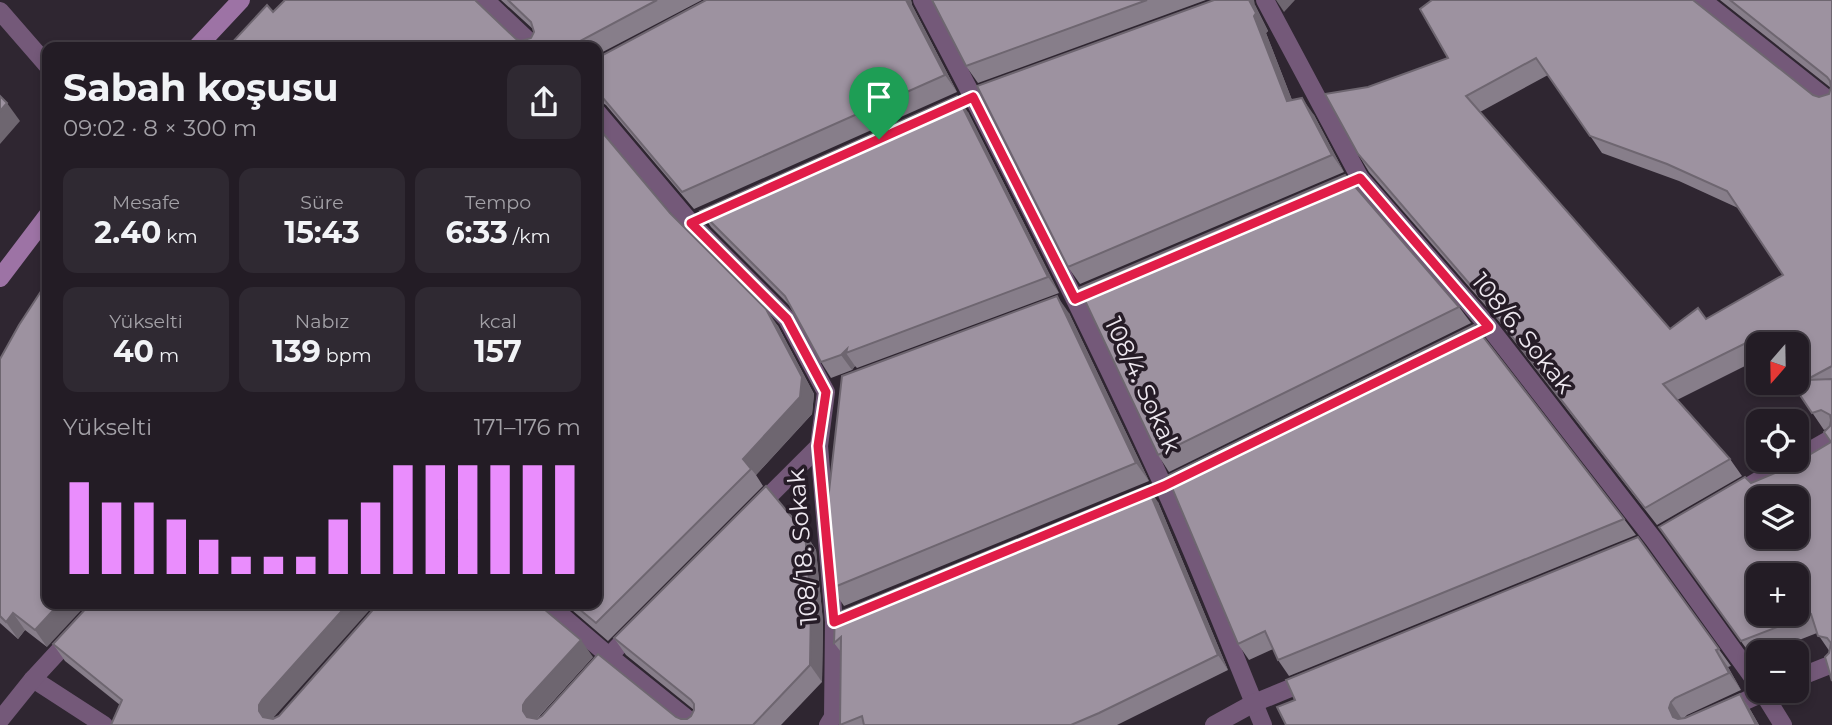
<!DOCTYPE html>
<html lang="tr">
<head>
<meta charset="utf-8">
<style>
	body { margin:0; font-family:Montserrat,sans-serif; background:#2f2932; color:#f1f3f6; height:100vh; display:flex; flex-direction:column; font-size:26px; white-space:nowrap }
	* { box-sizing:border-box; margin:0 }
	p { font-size:23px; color:#a3a1a7 }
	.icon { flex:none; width:38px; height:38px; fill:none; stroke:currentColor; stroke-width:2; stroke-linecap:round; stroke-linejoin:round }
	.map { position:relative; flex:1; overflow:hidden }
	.drawer { position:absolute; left:42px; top:42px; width:560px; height:567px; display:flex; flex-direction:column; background:#231c25; border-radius:14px; box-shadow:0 4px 10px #0003,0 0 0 2px #403a42 }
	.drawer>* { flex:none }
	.needle { width:46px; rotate:200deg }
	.buttons { position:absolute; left:1746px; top:332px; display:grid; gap:14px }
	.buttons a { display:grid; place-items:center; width:63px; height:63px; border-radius:14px; background:#231c25; box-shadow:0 4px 10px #0003,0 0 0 2px #403a42; font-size:35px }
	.pin { position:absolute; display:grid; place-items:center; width:60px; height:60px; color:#fff; margin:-72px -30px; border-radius:50% 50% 50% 0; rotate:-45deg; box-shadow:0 0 7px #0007 }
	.pin .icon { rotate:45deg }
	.round { display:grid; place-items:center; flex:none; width:74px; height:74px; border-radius:14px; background:#2f2932 }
	.summary { display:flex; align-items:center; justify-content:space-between; height:119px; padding:0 21px }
	h1 { font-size:38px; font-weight:700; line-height:52px }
	.metrics { display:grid; grid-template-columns:repeat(3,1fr); gap:10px; height:119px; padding:7px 21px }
	.metrics div { display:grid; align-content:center; border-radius:14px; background:#2f2932; text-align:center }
	.metrics b { font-size:30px; font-weight:700 }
	.metrics small { font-size:19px; font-weight:400 }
	.metrics p { font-size:19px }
	.chart { height:196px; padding:14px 21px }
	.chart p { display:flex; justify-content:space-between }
	.chart svg { width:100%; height:126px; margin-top:7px; stroke:#ea8dfd; stroke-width:6 }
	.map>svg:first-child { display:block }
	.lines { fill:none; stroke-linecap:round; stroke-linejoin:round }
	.street { stroke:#745979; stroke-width:18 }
	.secondary { stroke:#9d73a5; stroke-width:18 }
	.wall { fill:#877e8a; fill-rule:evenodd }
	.shaded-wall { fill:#6e6670 }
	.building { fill:#9d92a0; stroke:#6e6670; stroke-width:2; fill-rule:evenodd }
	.route-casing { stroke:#fff; stroke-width:14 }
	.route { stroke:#e11d48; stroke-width:9 }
	.labels { text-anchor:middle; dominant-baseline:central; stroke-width:7; stroke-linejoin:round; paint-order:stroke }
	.street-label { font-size:24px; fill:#eee8f0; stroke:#261c27 }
</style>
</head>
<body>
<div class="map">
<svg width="1832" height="725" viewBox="0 0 1832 725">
	<rect width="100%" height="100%" fill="#2f2631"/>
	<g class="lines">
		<g class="street">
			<polyline points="485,0 535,47"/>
			<path d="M922,0C1006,159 1088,321 1163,485C1199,564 1230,645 1263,725"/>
			<polyline points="1265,0 1360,178 1489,327 1654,540 1759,686"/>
			<polyline points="1702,0 1832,103"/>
			<polyline points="0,11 47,65"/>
			<polyline points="597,112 691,223 787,319 826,392 819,446 834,622 833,717 828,725"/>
			<polyline points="1797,458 1832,438"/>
			<polyline points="1739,492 1793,460"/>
			<polyline points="757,508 819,446"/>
			<polyline points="548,604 609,656 695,725"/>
			<polyline points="589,677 635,629"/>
			<polyline points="1797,678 1832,664"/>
			<polyline points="33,679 104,725"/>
			<polyline points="1762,691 1783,725"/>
			<polyline points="0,720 33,679 102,604"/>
			<polyline points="1214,725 1254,703 1310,680"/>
			<polyline points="1692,725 1767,691"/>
		</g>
		<g class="secondary">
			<polyline points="197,47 241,0"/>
			<polyline points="0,278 47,216"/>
		</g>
	</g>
	<g class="wall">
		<polygon points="501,0 702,0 597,55 597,47 228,47 273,12 516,39 521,41 531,38 534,32 534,30"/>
		<polygon points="911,0 912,5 957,92 694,209 606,105 601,102 597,101 597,58"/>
		<polygon points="932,0 1206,0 978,83 966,66"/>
		<path d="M1720,0H1832V681L1830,652L1817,633L1766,653H1759V656L1753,658L1659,527L1751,483L1787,468L1831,442L1828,428L1824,430L1792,383L1797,345H1759V359L1677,400L1730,459L1742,476L1657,525L1498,320L1369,172L1358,154L1368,87L1448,58L1420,9L1813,95L1819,97L1829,94L1831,88ZM1548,75L1602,153L1679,181L1738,208L1783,275L1706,319L1670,329L1480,112Z"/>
		<polygon points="1255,5 1268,31 1266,33 1292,100 1314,115 1344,172 1080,284 1068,267"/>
		<polygon points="968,112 1059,293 857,368 855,366 852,370 831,378 821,362 790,306 711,227 700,211"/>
		<polygon points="670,213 778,326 814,394 812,414 756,475 763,486 608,641 565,604 597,604"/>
		<polygon points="1459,307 1471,323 1169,472 1158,455"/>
		<polygon points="1069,313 1149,481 844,606 832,588"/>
		<polygon points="0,359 47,647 25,630 18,639 0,623"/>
		<polygon points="1167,476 1624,519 1636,535 1289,676 1278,660 1273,649 1249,660 1238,644"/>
		<polygon points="1158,502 1228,670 1117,725 840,725 841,652 834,643 835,614"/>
		<polygon points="805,533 816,550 823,622 822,682 781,725 111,725 120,705 65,661 53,644 274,717 273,719 593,657 537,719 676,717 681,719 687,719 691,716 694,710 626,655 614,638"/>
		<polygon points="1638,537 1731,666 1728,667 1741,690 1687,715 1683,719 1740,694 1751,711 1759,725 1295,700"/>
	</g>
	<g class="shaded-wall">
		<polygon points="906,0 911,0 912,5 957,92 945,75"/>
		<polygon points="1249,0 1254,0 1255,5 1268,31 1266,33 1299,118 1287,101 1254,16"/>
		<polygon points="1276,0 1295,0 1284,12"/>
		<polygon points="957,96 968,112 1059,293 1048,277"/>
		<polygon points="1302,98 1314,115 1344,172 1332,155"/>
		<polygon points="7,103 20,121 0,144 0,111"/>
		<polygon points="1057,296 1069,313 1149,481 1136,463"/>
		<polygon points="766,309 778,326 814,394 812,414 756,475 743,459"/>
		<polygon points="847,349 846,353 855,366 852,370 841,355"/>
		<polygon points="1147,486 1158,502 1228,670 1218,655"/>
		<polygon points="805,533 816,550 823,622 822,682 810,665"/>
		<polygon points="59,604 87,604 47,647 35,630"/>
		<polygon points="348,604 375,604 274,717 269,725 259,711 259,705 262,700"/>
		<polygon points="13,613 25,630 18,639 6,622"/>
		<polygon points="581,640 593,657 538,717 533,725 523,711 523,705 526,700"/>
		<polygon points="1716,650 1728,667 1741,690 1729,673"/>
		<polygon points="1740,694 1751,711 1759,725 1756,725"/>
		<polygon points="1671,702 1682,719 1681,725 1673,717 1669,708"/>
	</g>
	<g class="building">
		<polygon points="285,0 475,0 516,39 521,41 531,38 534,32 531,22 508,0 657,0 580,41 576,44 575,47 228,47 267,5 273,12"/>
		<polygon points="706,0 906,0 945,75 682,192 597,91 597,58"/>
		<polygon points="932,0 1147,0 966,66"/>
		<polygon points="1214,0 1249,0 1256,13 1254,16 1287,101 1302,98 1332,155 1068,267 977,86"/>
		<path d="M1432,0H1693L1813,95L1819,97L1829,94L1831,87L1830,81L1827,77L1730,0H1832V366L1806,380L1832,379V681L1825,657L1829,653L1831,643L1827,638L1818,636L1811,614L1741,641L1659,527L1745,477L1751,483L1787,468L1831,442L1824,432L1830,426L1831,420L1830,415L1821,410L1812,413L1792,383H1797V345H1766L1760,336L1663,384L1730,459L1645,508L1486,303L1358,154L1325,94L1368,87L1448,58L1420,9ZM1536,58L1590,136L1667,164L1727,191L1783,275L1706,319L1698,308L1670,329L1466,96ZM1759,499H1797V537H1759ZM1759,576H1797V614H1759Z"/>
		<polygon points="0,96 7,103 0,111"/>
		<polygon points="957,96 1048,277 846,353 847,349 841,355 821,362 785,296 700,211"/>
		<polygon points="597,126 670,213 766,309 802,377 800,397 743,459 751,469 596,623 573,604 597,604"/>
		<polygon points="1345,175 1459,307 1158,455 1079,288"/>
		<polygon points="47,282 47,604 59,604 35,630 13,613 6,622 0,616 0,359 19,325"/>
		<polygon points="1057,296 1136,463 832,588 826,518 842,376"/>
		<polygon points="1474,325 1624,519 1278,660 1265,631 1238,644 1167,476"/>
		<polygon points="766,486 805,533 811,605 810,665 753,725 111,725 122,700 53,644 90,604 348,604 262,700 259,705 259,711 263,717 273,719 279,716 378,604 538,604 581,640 526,700 523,705 523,711 527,717 537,719 542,716 598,654 676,717 681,719 687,719 691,716 694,710 694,704 691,700 614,638"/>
		<polygon points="1147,486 1218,655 1099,713 1071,725 864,725 862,716 840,725 841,637 834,643 835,614"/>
		<polygon points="1638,537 1719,649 1716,650 1729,673 1675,698 1671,702 1669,708 1673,717 1678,719 1685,718 1740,694 1756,725 1286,725 1277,707 1295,700 1286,680"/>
	</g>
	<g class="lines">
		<g class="route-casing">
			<polygon id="route" points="973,97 1075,299 1360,178 1489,327 1164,486 834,622 818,446 826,392 787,319 691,223"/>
		</g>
		<use href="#route" class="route"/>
	</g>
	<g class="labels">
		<g class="street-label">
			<text transform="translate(1523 333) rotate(51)">108/6. Sokak</text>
			<text transform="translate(1143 385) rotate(65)">108/4. Sokak</text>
			<text transform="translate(802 547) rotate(-95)">108/18. Sokak</text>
		</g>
	</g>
</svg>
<div class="buttons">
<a><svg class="needle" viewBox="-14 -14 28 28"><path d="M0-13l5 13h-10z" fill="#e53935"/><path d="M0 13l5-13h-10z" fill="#a3a1a7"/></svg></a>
<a><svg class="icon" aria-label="locate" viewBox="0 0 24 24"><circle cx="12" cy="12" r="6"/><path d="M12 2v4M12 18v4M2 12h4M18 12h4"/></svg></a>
<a><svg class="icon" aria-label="layers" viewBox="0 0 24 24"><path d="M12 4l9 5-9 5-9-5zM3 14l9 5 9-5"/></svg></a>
<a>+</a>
<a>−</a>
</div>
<div class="pin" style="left:879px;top:139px;background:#1e9e55"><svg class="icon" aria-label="arrive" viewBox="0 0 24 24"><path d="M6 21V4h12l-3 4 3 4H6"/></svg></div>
<section class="drawer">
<div class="summary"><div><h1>Sabah koşusu</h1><p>09:02 · 8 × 300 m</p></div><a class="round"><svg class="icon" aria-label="share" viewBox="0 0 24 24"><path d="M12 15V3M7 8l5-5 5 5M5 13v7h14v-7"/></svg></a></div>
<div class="metrics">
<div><p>Mesafe</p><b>2.40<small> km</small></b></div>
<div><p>Süre</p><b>15:43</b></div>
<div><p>Tempo</p><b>6:33<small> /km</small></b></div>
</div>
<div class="metrics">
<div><p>Yükselti</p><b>40<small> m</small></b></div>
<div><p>Nabız</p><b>139<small> bpm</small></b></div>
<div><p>kcal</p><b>157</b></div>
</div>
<div class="chart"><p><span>Yükselti</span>171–176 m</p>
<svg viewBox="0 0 160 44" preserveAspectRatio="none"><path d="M5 44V12M15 44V19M25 44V19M35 44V25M45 44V32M55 44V38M65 44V38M75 44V38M85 44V25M95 44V19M105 44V6M115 44V6M125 44V6M135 44V6M145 44V6M155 44V6"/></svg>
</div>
</section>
</div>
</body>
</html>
